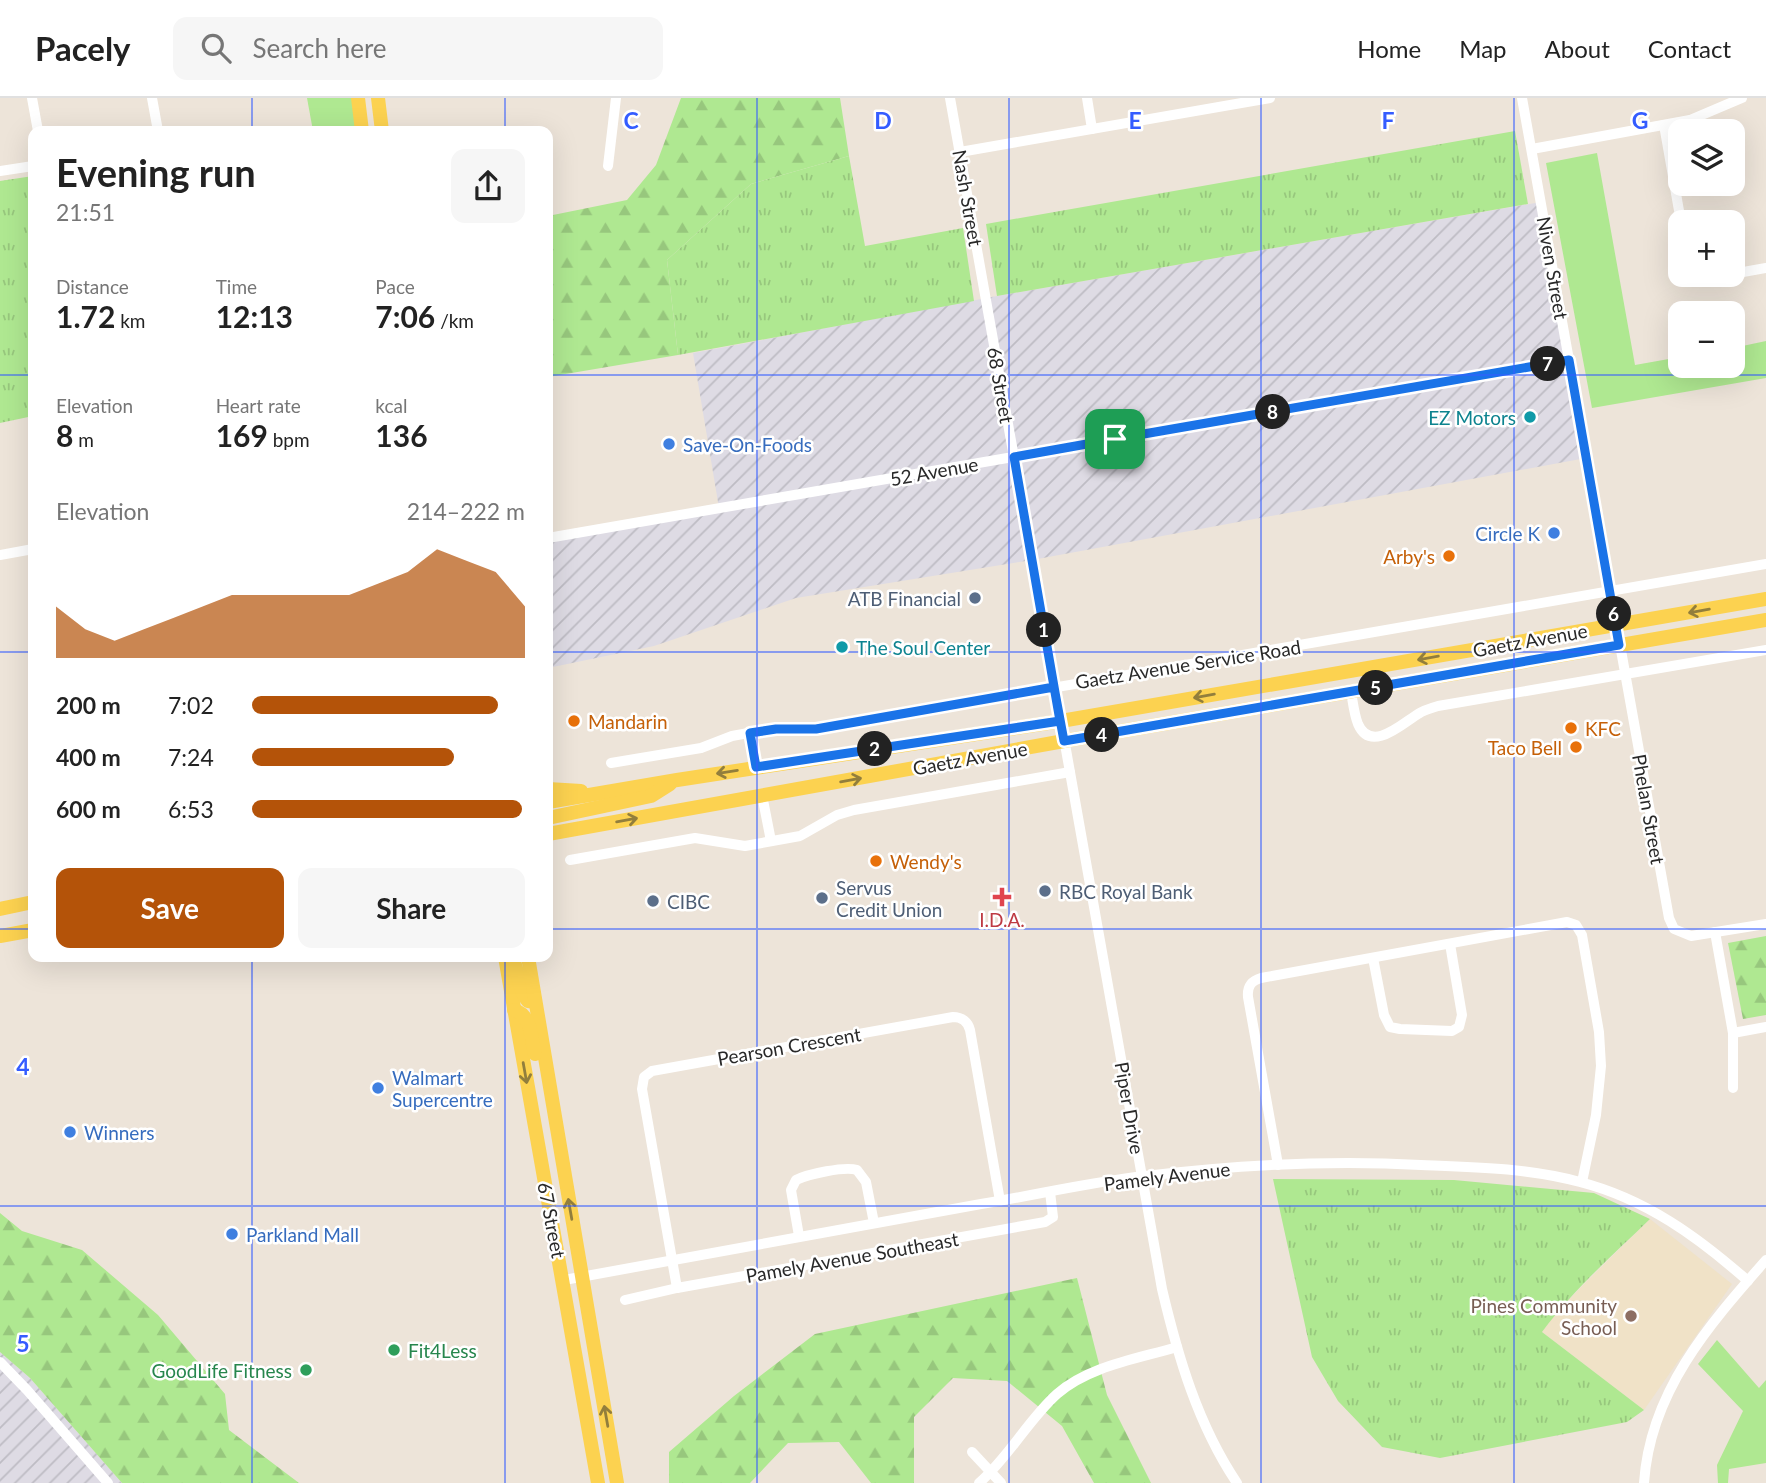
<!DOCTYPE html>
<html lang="en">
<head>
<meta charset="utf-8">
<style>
	body { margin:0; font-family:Lato,sans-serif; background:#f6f6f6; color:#222; height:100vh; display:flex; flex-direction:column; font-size:26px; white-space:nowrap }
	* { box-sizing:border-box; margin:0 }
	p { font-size:23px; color:#767676 }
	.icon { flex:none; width:38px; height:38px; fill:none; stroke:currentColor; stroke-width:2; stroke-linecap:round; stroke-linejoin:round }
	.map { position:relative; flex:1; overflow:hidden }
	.drawer { position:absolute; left:28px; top:28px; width:525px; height:836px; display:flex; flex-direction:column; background:#fff; border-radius:14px; box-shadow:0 7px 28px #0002 }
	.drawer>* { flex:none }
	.tools { position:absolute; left:1668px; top:21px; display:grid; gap:14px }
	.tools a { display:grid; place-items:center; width:77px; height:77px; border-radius:14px; background:#fff; box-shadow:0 7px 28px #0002; font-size:35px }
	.pin { position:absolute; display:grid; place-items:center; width:60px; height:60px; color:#fff; margin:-30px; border-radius:14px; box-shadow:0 4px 10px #0006 }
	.km { position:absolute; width:35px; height:35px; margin:-18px; border-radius:50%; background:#222; color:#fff; font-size:19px; line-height:35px; text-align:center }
	.round { display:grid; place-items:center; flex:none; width:74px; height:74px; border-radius:14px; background:#f6f6f6 }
	.headline { display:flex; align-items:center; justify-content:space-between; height:119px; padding:0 28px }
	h1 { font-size:38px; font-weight:700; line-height:52px }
	.metrics { display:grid; grid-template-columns:repeat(3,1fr); gap:10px; height:119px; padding:7px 28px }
	.metrics div { display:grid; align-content:center }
	.metrics b { font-size:30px; font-weight:700 }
	.metrics small { font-size:19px; font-weight:400 }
	.metrics p { font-size:19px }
	.chart { height:196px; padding:14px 28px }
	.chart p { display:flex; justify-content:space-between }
	.chart svg { width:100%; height:126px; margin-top:7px; fill:#b45309; opacity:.7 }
	.action { display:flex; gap:14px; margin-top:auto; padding:14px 28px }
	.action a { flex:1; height:80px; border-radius:14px; background:#b45309; color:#fff; font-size:28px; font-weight:700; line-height:80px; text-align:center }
	.action a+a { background:#f6f6f6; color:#222 }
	ul { padding:0 28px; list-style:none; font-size:23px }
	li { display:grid; grid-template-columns:112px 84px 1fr; align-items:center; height:52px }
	li i { height:18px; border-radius:9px; background:#b45309 }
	header { display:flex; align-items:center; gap:42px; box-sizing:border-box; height:98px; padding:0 35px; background:#fff; border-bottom:2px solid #e0e0e0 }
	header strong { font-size:33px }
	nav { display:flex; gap:38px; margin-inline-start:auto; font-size:24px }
	.search { width:490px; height:63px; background:#f6f6f6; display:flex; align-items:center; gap:18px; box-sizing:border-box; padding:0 24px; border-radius:14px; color:#767676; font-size:26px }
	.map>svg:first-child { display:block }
	.industrial { fill:url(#industrial-furrows) }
	.education { fill:#f0e2c7 }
	.grass { fill:#afe891 }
	.forest { fill:url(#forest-firs) }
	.park { fill:url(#park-tufts) }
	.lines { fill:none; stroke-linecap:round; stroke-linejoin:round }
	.minor { stroke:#fff; stroke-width:10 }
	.major { stroke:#fcd250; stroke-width:14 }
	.oneway { stroke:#927e3c }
	.route-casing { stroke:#fff; stroke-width:14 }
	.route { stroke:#1a73e8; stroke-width:9 }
	.grid { fill:none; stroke:#345cff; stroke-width:2; stroke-opacity:0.55 }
	.culture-dot { fill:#0f9aa8; stroke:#fff; stroke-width:2.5 }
	.shop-dot { fill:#3f7fe0; stroke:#fff; stroke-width:2.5 }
	.food-dot { fill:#e8710a; stroke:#fff; stroke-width:2.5 }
	.service-dot { fill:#5c6f8a; stroke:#fff; stroke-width:2.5 }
	.health-dot { fill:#e0444e; stroke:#fff; stroke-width:2.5 }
	.education-dot { fill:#8d6e63; stroke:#fff; stroke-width:2.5 }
	.leisure-dot { fill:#2e9e5b; stroke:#fff; stroke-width:2.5 }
	.labels { text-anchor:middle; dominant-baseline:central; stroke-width:5; stroke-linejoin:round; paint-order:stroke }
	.street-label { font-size:19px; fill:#292929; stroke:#fff }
	.culture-label { font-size:19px; fill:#0d838f; stroke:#fff; text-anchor:end }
	.shop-label { font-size:19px; fill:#366cbe; stroke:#fff; text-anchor:start }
	.food-label { font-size:19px; fill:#c56008; stroke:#fff; text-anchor:start }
	.service-label { font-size:19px; fill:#4e5e75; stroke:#fff; text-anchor:start }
	.health-label { font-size:19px; fill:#be3a42; stroke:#fff }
	.education-label { font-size:19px; fill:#785e54; stroke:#fff; text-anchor:end }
	.leisure-label { font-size:19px; fill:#27864d; stroke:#fff; text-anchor:start }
	.grid-label { font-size:23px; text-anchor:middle; font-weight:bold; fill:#345cff; stroke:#fff; stroke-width:5; stroke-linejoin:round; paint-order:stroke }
</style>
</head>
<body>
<header>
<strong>Pacely</strong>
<div class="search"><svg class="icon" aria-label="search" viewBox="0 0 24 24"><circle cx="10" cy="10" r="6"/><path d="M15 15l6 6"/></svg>Search here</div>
<nav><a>Home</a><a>Map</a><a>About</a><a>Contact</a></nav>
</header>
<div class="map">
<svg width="1766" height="1385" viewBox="0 0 1766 1385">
	<defs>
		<pattern id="industrial-furrows" width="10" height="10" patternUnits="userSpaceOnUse" patternTransform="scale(1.75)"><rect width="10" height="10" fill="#dedbe4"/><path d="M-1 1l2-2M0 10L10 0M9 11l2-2" fill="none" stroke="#bebcc4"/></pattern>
		<pattern id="forest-firs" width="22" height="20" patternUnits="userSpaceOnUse" patternTransform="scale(1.75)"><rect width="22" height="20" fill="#afe891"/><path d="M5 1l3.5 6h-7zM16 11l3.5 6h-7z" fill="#97c77d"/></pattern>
		<pattern id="park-tufts" width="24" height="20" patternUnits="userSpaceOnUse" patternTransform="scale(1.75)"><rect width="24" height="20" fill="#afe891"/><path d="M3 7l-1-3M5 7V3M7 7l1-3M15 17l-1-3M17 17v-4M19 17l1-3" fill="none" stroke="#97c77d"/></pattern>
	</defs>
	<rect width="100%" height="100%" fill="#ede4d9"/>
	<g class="industrial">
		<polygon points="1541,104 1586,360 1032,462 796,500 654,548 548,570 548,440 719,410 693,255 997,198"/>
		<polygon points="0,1254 30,1280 122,1385 0,1385"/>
	</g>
	<polygon class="education" points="1650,1121 1732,1186 1644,1312 1542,1234 1557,1214 1588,1182"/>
	<g class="grass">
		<polygon points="307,0 354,0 359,33 313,33"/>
		<polygon points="1597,55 1635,267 1680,259 1680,268 1732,268 1733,250 1766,243 1766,280 1592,310 1546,65"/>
		<polygon points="1717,1242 1759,1290 1766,1282 1766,1365 1729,1371 1728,1385 1718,1385 1717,1367 1743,1313 1698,1266"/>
	</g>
	<g class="forest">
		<polygon points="681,0 840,0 849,58 751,86 667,162 678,257 548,279 548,118 627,102 656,67"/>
		<polygon points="1766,838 1766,917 1743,921 1728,845"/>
		<polygon points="0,1115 22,1133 82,1152 158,1217 225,1296 229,1332 299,1385 122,1385 30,1280 0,1254"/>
		<polygon points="1077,1180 1107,1297 1151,1385 1094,1385 1062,1328 1007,1283 953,1280 914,1319 914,1385 871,1385 839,1344 788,1345 750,1385 669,1385 669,1354 734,1298 815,1236"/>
	</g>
	<g class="park">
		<polygon points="1515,33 1528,106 997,198 986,126"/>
		<polygon points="849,58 865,148 963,130 974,203 678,257 667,162 751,86"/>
		<polygon points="33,78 33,318 0,325 0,83"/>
		<path d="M1273,1081L1454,1082L1594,1095L1650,1121C1613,1157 1573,1192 1542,1234L1644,1312L1627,1324L1440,1360L1382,1349L1338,1303L1312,1259Z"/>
	</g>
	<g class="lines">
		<g class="minor">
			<polyline points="32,0 38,33"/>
			<polyline points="152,0 158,33"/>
			<path d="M950,0L1162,1191C1178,1259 1198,1327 1237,1385"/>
			<polyline points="1087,0 1092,31"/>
			<polyline points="1522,0 1669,820 1674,831 1691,838 1766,826"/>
			<polyline points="1664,27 1681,124"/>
			<polyline points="1532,51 1690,22 1742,0"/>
			<polyline points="960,54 1270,0"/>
			<polyline points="608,68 616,0"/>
			<polyline points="0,73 33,68"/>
			<polyline points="1732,176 1766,170"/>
			<polyline points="1692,177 1702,181 1728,177"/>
			<polyline points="548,440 1569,262"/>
			<polyline points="0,457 33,451"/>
			<path d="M1351,594C1353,604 1354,616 1358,626C1371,656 1403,625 1418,616C1424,612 1431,610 1438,608L1766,552"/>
			<polyline points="750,635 756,669"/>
			<polyline points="611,665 701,650 732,638 770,631 816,631 1766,466"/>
			<polyline points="762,697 771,743"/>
			<polyline points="570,762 695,740 745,748 800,738 837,717 854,712 1070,674"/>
			<polyline points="1715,834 1733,935 1733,990"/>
			<polyline points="1373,860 1384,917 1390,929 1400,931 1452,933 1459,929 1462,917 1450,846"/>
			<polyline points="1733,935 1766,929"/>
			<path d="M1278,1067L1248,899C1247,888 1251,883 1261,880L1567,824L1576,827L1582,837L1599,934L1601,968L1596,1017L1582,1084"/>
			<path d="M799,1138L791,1092L796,1082C808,1076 845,1068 857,1072L866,1084L874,1125"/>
			<path d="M564,1182C703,1156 842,1130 981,1106C1036,1097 1090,1084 1145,1078C1236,1067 1329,1062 1421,1067C1473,1069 1529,1070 1580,1084C1646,1101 1698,1139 1748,1183"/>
			<path d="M677,1190L642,991L644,979L652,973L953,919C962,919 968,924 970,932L1000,1103"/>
			<polyline points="625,1202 677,1190 1045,1124 1053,1119 1050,1094"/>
			<polyline points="0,1264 27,1292 108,1385"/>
			<polyline points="972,1354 1001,1385"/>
			<path d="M979,1385C1009,1359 1028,1322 1057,1296C1089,1268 1137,1261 1177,1249"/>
			<path d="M1644,1385C1650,1294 1708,1228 1766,1162"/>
		</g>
		<g class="major">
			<polyline points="358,0 362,33"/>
			<polyline points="378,0 382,33"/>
			<polyline points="548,691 581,693"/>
			<polyline points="548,704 677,682 1061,623 1766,501"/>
			<polyline points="548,720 651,698 670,686"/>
			<polyline points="548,736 1064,643 1766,522"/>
			<polyline points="0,811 33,804"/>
			<polyline points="0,838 33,832"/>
			<polyline points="505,859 598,1385"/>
			<path d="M512,859C519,873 518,892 528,903L535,904"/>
			<polyline points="528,859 617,1385"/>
			<path d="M514,912C532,917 531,941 535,956"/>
		</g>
	</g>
	<defs><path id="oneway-shaft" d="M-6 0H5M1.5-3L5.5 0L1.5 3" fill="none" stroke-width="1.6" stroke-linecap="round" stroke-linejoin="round" transform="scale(1.75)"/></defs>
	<g class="oneway">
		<use href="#oneway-shaft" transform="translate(1699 513) rotate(170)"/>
		<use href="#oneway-shaft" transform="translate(1428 560) rotate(170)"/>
		<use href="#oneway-shaft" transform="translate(1204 598) rotate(170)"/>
		<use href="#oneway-shaft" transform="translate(727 674) rotate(171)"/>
		<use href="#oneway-shaft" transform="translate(851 682) rotate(-10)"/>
		<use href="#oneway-shaft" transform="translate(627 722) rotate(-10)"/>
		<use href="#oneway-shaft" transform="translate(525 975) rotate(80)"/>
		<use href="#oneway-shaft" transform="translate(570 1111) rotate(-100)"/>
		<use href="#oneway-shaft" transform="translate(606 1318) rotate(-100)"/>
	</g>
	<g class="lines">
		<g class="route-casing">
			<polyline id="route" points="1115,341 1014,359 1060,623 756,669 750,635 776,631 816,631 1054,589 1064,643 1619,547 1569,262 1115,341"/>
		</g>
		<use href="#route" class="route"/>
	</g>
	<path class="grid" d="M252,0V33M505,0V33M757,0V1385M1009,0V1385M1261,0V1385M1514,0V1385M0,277H33M548,277H1766M0,554H33M548,554H1766M0,831H33M548,831H1766M252,859V1385M505,859V1385M0,1108H1766"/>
	<g class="culture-dot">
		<circle cx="1530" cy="319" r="7"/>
		<circle cx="842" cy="549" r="7"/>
	</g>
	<g class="shop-dot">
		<circle cx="669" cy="346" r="7"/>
		<circle cx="1554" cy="435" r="7"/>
		<circle cx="378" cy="990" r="7"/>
		<circle cx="70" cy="1034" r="7"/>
		<circle cx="232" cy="1136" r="7"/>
	</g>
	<g class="food-dot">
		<circle cx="1449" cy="458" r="7"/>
		<circle cx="574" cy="623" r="7"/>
		<circle cx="1571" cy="630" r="7"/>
		<circle cx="1576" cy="649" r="7"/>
		<circle cx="876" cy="763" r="7"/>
	</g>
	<g class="service-dot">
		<circle cx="975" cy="500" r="7"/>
		<circle cx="1045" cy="793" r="7"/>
		<circle cx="822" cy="800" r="7"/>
		<circle cx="653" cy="803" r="7"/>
	</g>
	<path class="health-dot" d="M998.5 788.5h7v7h7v7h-7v7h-7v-7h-7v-7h7z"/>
	<circle class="education-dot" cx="1631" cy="1218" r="7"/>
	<g class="leisure-dot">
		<circle cx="394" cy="1252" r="7"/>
		<circle cx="306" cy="1272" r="7"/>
	</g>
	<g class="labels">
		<g class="street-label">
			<text transform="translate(968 100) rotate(80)">Nash Street</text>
			<text transform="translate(1553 170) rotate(80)">Niven Street</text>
			<text transform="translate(1001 287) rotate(80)">68 Street</text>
			<text transform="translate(934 373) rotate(-10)">52 Avenue</text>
			<text transform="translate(1530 542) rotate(-10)">Gaetz Avenue</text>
			<text transform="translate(1188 566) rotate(-9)">Gaetz Avenue Service Road</text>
			<text transform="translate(970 660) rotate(-10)">Gaetz Avenue</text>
			<text transform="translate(1649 711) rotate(80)">Phelan Street</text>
			<text transform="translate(789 948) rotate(-10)">Pearson Crescent</text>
			<text transform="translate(1130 1010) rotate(80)">Piper Drive</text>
			<text transform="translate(1167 1078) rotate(-7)">Pamely Avenue</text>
			<text transform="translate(552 1122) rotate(79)">67 Street</text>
			<text transform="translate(852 1159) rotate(-10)">Pamely Avenue Southeast</text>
		</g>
		<g class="culture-label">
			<text x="1516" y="319">EZ Motors</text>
			<text x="856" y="549" text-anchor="start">The Soul Center</text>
		</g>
		<g class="shop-label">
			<text x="683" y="346">Save-On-Foods</text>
			<text x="1540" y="435" text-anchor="end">Circle K</text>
			<text x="392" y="979">Walmart<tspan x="392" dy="22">Supercentre</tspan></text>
			<text x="84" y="1034">Winners</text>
			<text x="246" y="1136">Parkland Mall</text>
		</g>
		<g class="food-label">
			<text x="1435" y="458" text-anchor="end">Arby's</text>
			<text x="588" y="623">Mandarin</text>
			<text x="1585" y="630">KFC</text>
			<text x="1562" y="649" text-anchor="end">Taco Bell</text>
			<text x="890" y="763">Wendy's</text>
		</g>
		<g class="service-label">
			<text x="961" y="500" text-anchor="end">ATB Financial</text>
			<text x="836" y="789">Servus<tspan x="836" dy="22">Credit Union</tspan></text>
			<text x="1059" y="793">RBC Royal Bank</text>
			<text x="667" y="803">CIBC</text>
		</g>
		<g class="health-label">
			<text x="1002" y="821">I.D.A.</text>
		</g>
		<g class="education-label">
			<text x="1617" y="1207">Pines Community<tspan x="1617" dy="22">School</tspan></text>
		</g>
		<g class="leisure-label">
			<text x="408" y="1252">Fit4Less</text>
			<text x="292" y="1272" text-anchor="end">GoodLife Fitness</text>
		</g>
	</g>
	<g class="grid-label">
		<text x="631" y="31">C</text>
		<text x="883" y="31">D</text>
		<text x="1135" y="31">E</text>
		<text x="1388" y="31">F</text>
		<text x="1640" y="31">G</text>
		<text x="23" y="977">4</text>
		<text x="23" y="1254">5</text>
	</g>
</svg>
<div class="tools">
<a><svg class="icon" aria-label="layers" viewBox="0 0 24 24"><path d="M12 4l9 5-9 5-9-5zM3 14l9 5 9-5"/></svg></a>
<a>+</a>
<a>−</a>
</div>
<div class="pin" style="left:1115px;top:341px;background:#1e9e55"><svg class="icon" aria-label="arrive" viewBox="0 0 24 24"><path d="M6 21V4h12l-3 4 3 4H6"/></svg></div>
<b class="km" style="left:1044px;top:532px">1</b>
<b class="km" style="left:875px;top:651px">2</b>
<b class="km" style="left:1102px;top:637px">4</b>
<b class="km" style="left:1376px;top:590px">5</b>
<b class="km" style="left:1614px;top:516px">6</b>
<b class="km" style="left:1548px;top:266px">7</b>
<b class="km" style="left:1273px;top:314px">8</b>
<section class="drawer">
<div class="headline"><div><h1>Evening run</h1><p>21:51</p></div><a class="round"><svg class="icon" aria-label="share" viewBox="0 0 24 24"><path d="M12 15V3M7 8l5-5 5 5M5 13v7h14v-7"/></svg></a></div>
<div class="metrics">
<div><p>Distance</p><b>1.72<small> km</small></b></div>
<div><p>Time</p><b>12:13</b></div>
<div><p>Pace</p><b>7:06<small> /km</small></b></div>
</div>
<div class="metrics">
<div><p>Elevation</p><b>8<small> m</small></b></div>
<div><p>Heart rate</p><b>169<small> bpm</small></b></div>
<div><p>kcal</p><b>136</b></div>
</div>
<div class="chart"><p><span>Elevation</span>214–222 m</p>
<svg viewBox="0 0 160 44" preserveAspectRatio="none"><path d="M0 44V26L10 34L20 38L30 34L40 30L50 26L60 22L70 22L80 22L90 22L100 22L110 18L120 14L130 6L140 10L150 14L160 26V44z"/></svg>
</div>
<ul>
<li><b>200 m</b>7:02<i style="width:90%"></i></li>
<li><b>400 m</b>7:24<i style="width:74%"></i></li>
<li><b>600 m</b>6:53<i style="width:99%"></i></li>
</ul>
<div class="action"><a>Save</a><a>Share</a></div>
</section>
</div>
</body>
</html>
